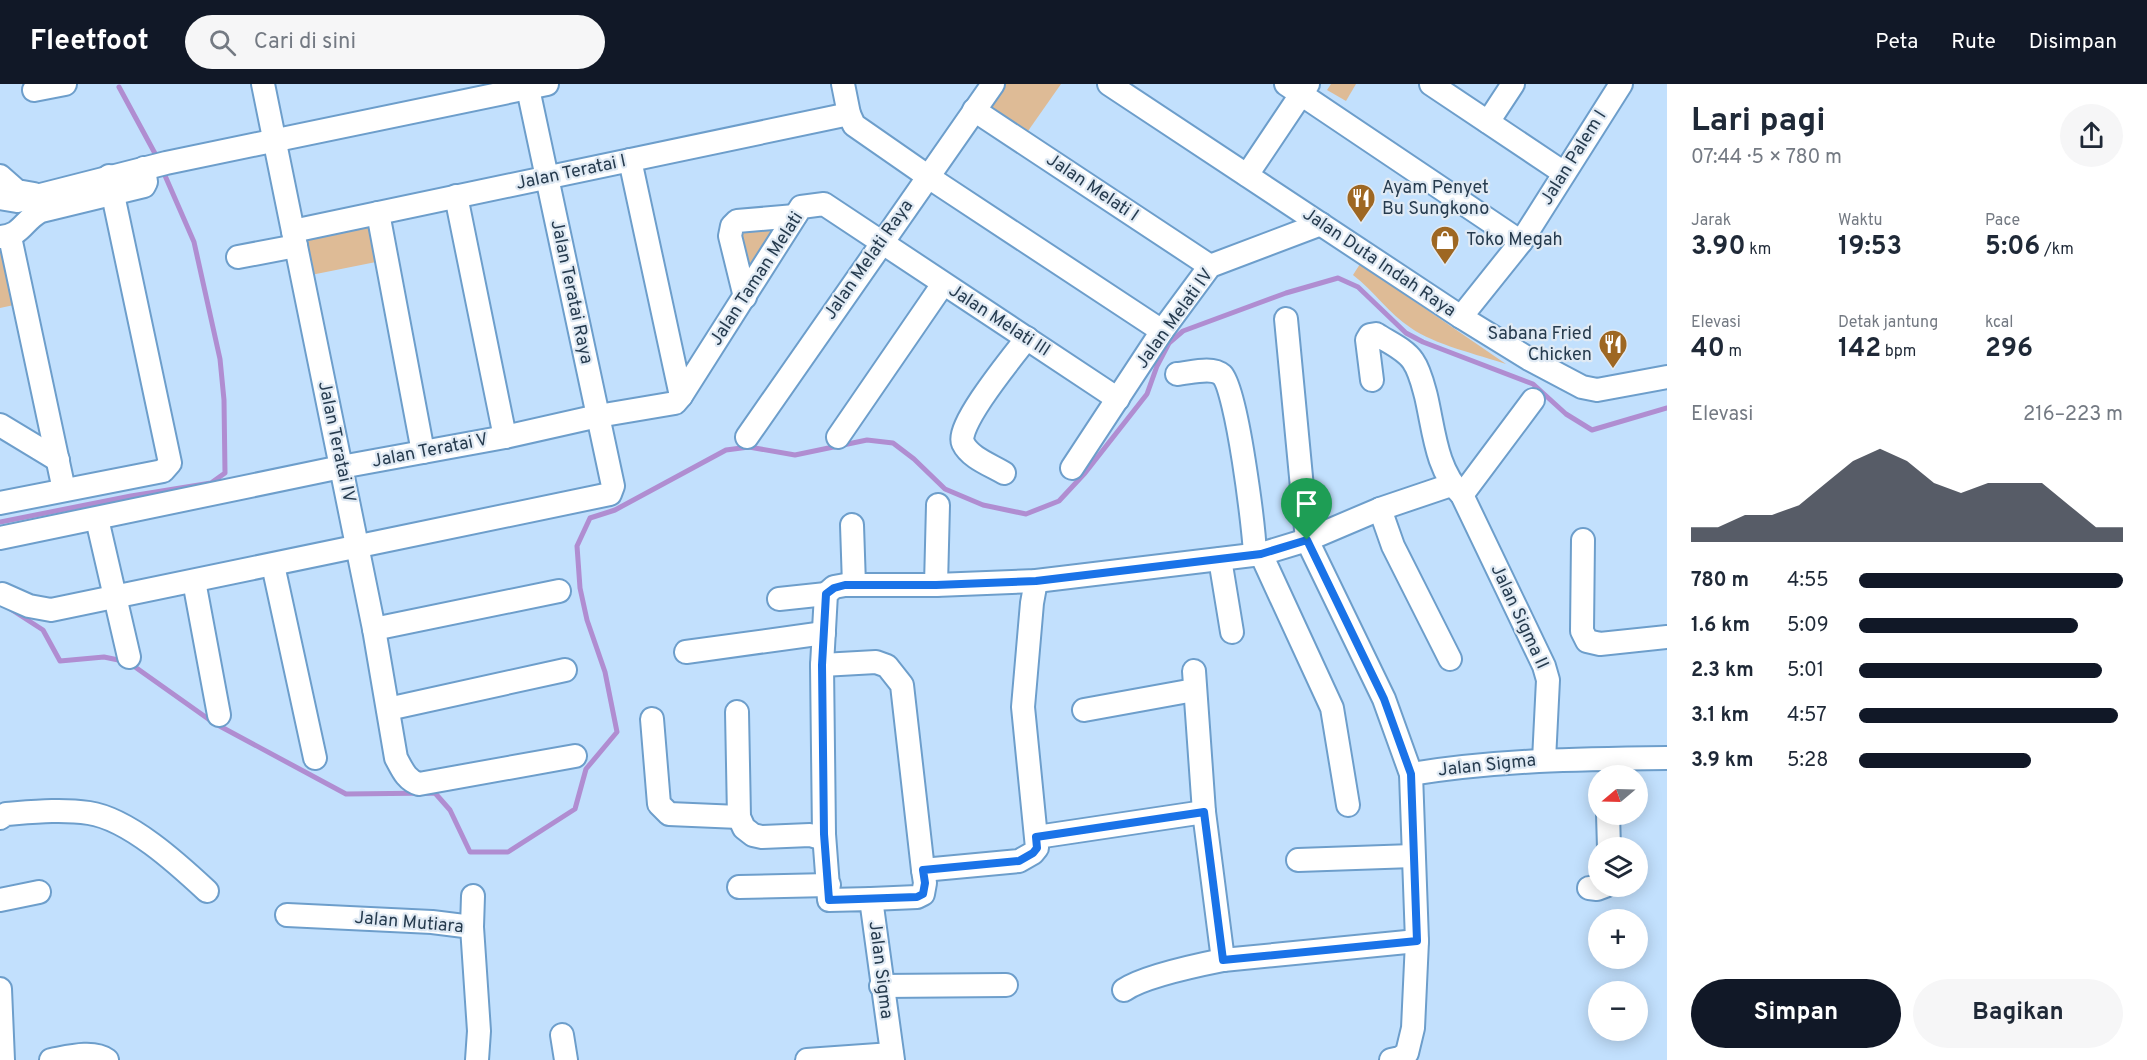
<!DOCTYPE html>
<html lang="id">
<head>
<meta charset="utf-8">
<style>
	body { margin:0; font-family:Overpass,sans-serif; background:#f6f6f7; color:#1f2937; height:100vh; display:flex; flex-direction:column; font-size:22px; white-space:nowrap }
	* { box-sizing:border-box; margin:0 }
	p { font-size:20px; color:#747a83 }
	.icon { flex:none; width:33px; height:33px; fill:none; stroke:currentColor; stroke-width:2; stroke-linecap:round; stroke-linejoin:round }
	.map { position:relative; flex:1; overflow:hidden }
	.side { display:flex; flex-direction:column; background:#fff; width:480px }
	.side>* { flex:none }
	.needle { width:39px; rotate:251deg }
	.fabs { position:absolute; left:1588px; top:681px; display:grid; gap:12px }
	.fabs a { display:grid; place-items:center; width:60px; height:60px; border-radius:50%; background:#fff; box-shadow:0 3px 15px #0003; font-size:30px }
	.pin { position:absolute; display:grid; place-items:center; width:51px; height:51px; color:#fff; margin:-62px -26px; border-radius:50% 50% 50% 0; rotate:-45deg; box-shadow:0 0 6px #0007 }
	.pin .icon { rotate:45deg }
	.round { display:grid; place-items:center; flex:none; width:63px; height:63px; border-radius:32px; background:#f6f6f7 }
	.summary { display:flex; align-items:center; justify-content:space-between; height:102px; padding:0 24px }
	h1 { font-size:33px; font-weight:700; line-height:45px }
	.stats { display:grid; grid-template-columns:repeat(3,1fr); gap:9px; height:102px; padding:6px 24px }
	.stats div { display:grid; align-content:center }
	.stats b { font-size:26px; font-weight:700 }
	.stats small { font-size:16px; font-weight:400 }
	.stats p { font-size:16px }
	.chart { height:168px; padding:12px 24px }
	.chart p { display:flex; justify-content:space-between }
	.chart svg { width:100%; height:108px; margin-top:6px; fill:#111827; opacity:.7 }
	.action { display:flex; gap:12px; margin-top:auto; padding:12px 24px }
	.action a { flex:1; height:69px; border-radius:36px; background:#111827; color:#fff; font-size:24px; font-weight:700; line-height:69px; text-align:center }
	.action a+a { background:#f6f6f7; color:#1f2937 }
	ul { padding:0 24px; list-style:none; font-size:20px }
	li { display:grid; grid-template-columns:96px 72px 1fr; align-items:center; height:45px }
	li i { height:15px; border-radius:8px; background:#111827 }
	header { display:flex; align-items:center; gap:36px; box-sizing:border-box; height:84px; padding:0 30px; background:#111827; color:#fff }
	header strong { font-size:28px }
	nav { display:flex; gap:33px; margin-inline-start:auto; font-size:21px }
	.search { width:420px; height:54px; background:#f6f6f7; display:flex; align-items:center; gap:15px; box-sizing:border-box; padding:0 21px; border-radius:33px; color:#747a83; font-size:22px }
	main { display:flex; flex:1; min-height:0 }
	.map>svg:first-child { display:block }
	.green { fill:#debb96 }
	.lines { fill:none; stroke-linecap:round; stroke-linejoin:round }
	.stream { stroke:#b08dd1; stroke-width:5 }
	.minor-casing { stroke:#6d9ecb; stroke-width:26 }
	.minor { stroke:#fff; stroke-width:22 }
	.route-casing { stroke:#fff; stroke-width:12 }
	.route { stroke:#1a73e8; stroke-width:8 }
	.labels { text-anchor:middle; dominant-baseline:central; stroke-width:4.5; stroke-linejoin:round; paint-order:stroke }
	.street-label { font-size:18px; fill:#263b4e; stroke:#e0eaf4 }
	.poi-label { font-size:18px; fill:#263b4e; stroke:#e0eaf4; text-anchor:start }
</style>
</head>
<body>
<header>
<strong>Fleetfoot</strong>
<div class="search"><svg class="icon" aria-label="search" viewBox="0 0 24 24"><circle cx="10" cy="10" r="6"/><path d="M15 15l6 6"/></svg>Cari di sini</div>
<nav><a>Peta</a><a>Rute</a><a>Disimpan</a></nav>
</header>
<main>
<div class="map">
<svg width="1667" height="976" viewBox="0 0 1667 976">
	<rect width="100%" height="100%" fill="#c2e0fd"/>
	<g class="green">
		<polygon points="1002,0 1061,0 1021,57 982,30"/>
		<polygon points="1331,0 1356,0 1346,17 1327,6"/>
		<polygon points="788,135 747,202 735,145"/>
		<polygon points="367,138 376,178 306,192 298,152"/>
		<polygon points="0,165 2,167 14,221 0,224"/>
		<path d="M1360,180L1506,280C1479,271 1433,260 1411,244C1389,230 1374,207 1353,191Z"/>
	</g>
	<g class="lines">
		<g class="stream">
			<polyline points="119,3 158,75"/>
			<polyline points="0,438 131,412 211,399 225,389 224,316 220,275 194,158 163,87"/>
			<polyline points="9,524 43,546 60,577 104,573 128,578 214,639 346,710 435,709 450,726 470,768 508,768 575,725 586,685 617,648 605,588 587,536 580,504 577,462 590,434 615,426 726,366 749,363 795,371 867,356 893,359 914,375 945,405 983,421 1026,430 1059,417 1085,389 1147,310 1157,282 1169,259 1183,247 1286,209 1338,194 1358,203 1406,249 1423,258 1533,300 1566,330 1592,346 1667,324"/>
		</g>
		<g class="minor-casing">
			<g id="minor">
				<path d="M263,0L374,545L396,674C402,685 406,696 419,700L575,672"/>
				<polyline points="843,0 849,30 854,41 936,98 1162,247"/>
				<polyline points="1109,0 1461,233 1529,275 1582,303 1597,306 1667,293"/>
				<polyline points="1286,0 1521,158"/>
				<polyline points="1431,0 1564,89"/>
				<polyline points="34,6 65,0"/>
				<polyline points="974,26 1210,182"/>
				<polyline points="1488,38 1513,0"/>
				<polyline points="630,76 681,312"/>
				<polyline points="1247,91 1308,0"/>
				<polyline points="0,92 17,107 34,110"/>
				<polyline points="456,112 505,353"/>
				<polyline points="0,114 17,117 166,79 547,0"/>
				<polyline points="378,129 423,368"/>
				<polyline points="293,147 849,30"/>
				<path d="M0,153C22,152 23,136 41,127L144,102L146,98L144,84"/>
				<polyline points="10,153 64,406"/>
				<polyline points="238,173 296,162"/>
				<polyline points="745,213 730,152 732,142 737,137 795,132"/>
				<polyline points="1461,233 1521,158 1621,0"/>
				<polyline points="1286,235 1307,456 1384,615 1411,690 1417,857 1413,944 1407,969 1400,974 1391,976"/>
				<path d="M1177,290C1190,289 1212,282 1222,291C1237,306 1254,444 1255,471"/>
				<path d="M1372,296L1367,256L1370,251L1376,250C1388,258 1405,265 1413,277C1420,287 1423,301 1426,312C1434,346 1436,386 1462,411L1544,582L1548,596L1544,676"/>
				<polyline points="0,341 58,376"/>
				<polyline points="747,353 993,0"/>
				<polyline points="838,353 943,200"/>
				<polyline points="1072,384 1162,247 1210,182 1321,140"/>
				<path d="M1004,389C991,381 970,374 963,359C955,342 1014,271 1027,254"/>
				<polyline points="1462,411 1533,316"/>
				<polyline points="0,419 163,387 170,379 109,92"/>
				<polyline points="1380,425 1393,462 1450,575"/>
				<polyline points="97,435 129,573"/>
				<polyline points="852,441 854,501"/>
				<polyline points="0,454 341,383 505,353 598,332 675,319 681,312 801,123 824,120 1118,315"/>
				<polyline points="1583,456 1582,547 1587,557 1600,560 1667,553"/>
				<polyline points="1261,470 1332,624 1348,721"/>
				<polyline points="1220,475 1232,548"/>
				<polyline points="273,481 315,674"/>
				<polyline points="194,497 219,631"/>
				<polyline points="936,501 938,421"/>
				<polyline points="2,510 29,522 51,526 610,410 613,402 527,0"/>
				<polyline points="779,515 826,510"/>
				<polyline points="374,545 559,507"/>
				<polyline points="686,568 824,549"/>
				<polyline points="822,581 876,578 887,582 902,601 923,786 1019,777 1033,769 1037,764 1023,623 1032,519 1036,497"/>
				<polyline points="1194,587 1204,728 1223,876"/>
				<polyline points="388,625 565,586"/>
				<polyline points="1084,626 1194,606"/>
				<polyline points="737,628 739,733 744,744 753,751 762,753 810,751 824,755 824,750"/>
				<polyline points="652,635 659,720 669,730 739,733"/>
				<path d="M1411,690C1498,676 1579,675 1667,674"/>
				<polyline points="1608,730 1609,764"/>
				<path d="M0,734L6,730C33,728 61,725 89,729C129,735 178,780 207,807"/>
				<polyline points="1037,753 1204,728"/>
				<polyline points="1298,776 1413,772"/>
				<polyline points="739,803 829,801"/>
				<polyline points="1589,804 1597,805 1605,802"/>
				<polyline points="871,815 917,813 923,810 925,799 923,786"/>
				<polyline points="0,816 39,808"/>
				<polyline points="287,831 432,838 472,843 479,947 477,976"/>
				<polyline points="472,843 473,812"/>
				<polyline points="881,902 1006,901"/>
				<polyline points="0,905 3,976"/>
				<path d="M1124,906C1144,892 1198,881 1223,876L1417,857"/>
				<polyline points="562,951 566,976"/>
				<path d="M51,976C68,973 93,966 107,976"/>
				<polyline points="807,976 892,970"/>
				<polyline points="893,976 871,815 829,816 824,750 822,581 826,510 834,503 845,501 936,501 1036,497 1261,470 1307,456 1380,425 1451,401"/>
			</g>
		</g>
		<use href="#minor" class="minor"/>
	</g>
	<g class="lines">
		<g class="route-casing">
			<polygon id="route" points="1307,456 1384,615 1411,690 1417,857 1223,876 1204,728 1036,753 1037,764 1033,769 1019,777 923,786 925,799 923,810 917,813 829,816 824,750 822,581 826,510 834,504 845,501 936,501 1036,497 1261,470"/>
		</g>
		<use href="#route" class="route"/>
	</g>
	<defs>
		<g id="restaurant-pin" transform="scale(1.5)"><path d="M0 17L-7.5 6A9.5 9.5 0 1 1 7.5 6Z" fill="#9e6722" stroke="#e0eaf4"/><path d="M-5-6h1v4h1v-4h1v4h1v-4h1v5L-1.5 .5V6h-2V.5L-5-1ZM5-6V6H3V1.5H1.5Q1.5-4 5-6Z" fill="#fff"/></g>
		<g id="shop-pin" transform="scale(1.5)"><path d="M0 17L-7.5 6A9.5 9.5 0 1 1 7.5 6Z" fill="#9e6722" stroke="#e0eaf4"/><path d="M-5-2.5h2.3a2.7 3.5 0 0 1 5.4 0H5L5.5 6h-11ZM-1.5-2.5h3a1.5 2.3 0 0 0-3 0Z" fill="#fff"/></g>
	</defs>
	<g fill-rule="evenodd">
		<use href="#restaurant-pin" x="1361" y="114"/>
		<use href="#shop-pin" x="1445" y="156"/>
		<use href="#restaurant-pin" x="1613" y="260"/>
	</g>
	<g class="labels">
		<g class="street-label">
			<text transform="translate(1574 74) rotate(-58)">Jalan Palem I</text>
			<text transform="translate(571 89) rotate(-12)">Jalan Teratai I</text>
			<text transform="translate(1092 104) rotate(34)">Jalan Melati I</text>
			<text transform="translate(869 176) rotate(-55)">Jalan Melati Raya</text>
			<text transform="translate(1379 179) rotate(34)">Jalan Duta Indah Raya</text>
			<text transform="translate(757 195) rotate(-57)">Jalan Taman Melati</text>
			<text transform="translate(571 208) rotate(78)">Jalan Teratai Raya</text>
			<text transform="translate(1175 235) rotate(-54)">Jalan Melati IV</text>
			<text transform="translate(999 237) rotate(33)">Jalan Melati III</text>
			<text transform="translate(336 358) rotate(78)">Jalan Teratai IV</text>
			<text transform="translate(430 367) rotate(-11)">Jalan Teratai V</text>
			<text transform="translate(1519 533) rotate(65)">Jalan Sigma II</text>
			<text transform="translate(1487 682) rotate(-6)">Jalan Sigma</text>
			<text transform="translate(409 839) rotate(5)">Jalan Mutiara</text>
			<text transform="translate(880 886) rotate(83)">Jalan Sigma</text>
		</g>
		<g class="poi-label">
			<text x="1382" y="104">Ayam Penyet<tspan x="1382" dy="21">Bu Sungkono</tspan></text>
			<text x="1466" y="156">Toko Megah</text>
			<text x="1592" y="250" text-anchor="end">Sabana Fried<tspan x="1592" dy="21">Chicken</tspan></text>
		</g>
	</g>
</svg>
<div class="fabs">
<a><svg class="needle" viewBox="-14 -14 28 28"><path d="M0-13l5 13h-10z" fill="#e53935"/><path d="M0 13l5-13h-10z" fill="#747a83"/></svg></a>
<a><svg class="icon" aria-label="layers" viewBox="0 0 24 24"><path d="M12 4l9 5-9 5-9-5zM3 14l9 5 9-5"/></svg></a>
<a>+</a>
<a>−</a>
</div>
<div class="pin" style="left:1307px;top:456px;background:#1e9e55"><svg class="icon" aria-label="arrive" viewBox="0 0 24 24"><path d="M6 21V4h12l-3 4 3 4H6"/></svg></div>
</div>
<section class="side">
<div class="summary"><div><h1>Lari pagi</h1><p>07:44 · 5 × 780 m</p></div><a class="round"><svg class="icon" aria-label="share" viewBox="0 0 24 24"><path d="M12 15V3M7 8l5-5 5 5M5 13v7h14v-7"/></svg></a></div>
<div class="stats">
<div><p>Jarak</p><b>3.90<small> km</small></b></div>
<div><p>Waktu</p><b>19:53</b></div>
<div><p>Pace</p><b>5:06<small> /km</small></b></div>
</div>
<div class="stats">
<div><p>Elevasi</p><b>40<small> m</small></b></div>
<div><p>Detak jantung</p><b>142<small> bpm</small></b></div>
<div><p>kcal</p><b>296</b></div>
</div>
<div class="chart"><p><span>Elevasi</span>216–223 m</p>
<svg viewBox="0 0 160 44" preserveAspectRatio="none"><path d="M0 44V38L10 38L20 33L30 33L40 29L50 20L60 11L70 6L80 11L90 20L100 24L110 20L120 20L130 20L140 29L150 38L160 38V44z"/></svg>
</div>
<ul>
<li><b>780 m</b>4:55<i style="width:100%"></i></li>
<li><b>1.6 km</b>5:09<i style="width:83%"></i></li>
<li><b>2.3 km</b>5:01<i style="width:92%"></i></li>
<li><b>3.1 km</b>4:57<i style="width:98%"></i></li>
<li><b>3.9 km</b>5:28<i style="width:65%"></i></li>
</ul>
<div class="action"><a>Simpan</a><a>Bagikan</a></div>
</section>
</main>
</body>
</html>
